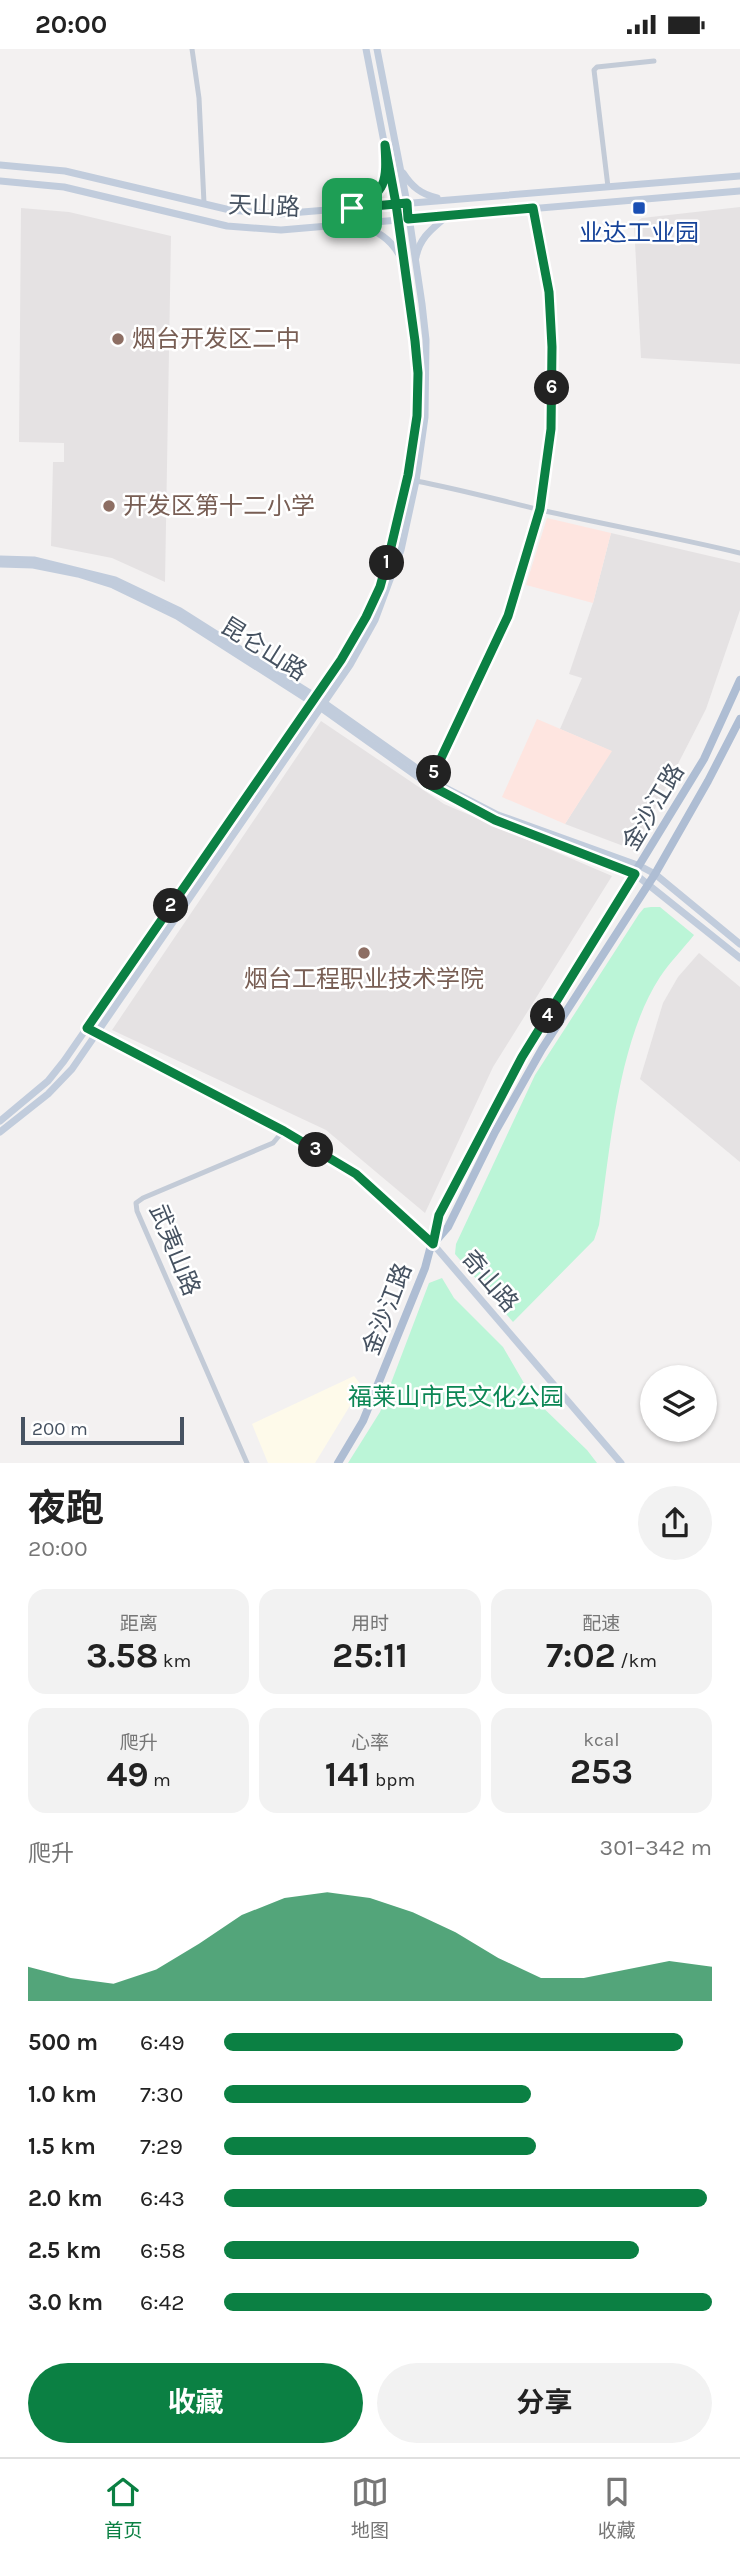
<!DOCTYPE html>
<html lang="zh">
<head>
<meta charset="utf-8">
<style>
	body { margin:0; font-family:Karla,"Noto Sans SC",sans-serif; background:#f2f2f2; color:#222; height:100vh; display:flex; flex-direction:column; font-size:26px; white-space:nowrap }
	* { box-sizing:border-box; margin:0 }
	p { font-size:23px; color:#767676 }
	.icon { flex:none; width:38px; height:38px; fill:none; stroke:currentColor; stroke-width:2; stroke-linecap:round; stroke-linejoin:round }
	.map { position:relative; height:1414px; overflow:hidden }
	.sheet { display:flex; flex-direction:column; background:#fff; flex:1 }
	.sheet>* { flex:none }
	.fabs { position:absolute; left:640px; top:1316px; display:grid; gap:14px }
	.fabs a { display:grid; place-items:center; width:77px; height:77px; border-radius:50%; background:#fff; box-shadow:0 2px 5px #0004; font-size:35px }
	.scale { position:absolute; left:21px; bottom:18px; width:163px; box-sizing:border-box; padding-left:7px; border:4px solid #465261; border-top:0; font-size:19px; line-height:24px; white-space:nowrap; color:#465261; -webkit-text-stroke:5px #fff; paint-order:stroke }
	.pin { position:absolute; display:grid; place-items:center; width:60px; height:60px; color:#fff; margin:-30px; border-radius:14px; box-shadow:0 4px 10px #0006 }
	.km { position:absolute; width:35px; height:35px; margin:-18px; border-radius:50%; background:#222; color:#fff; font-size:19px; line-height:35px; text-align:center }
	.round { display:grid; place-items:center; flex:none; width:74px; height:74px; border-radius:37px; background:#f2f2f2 }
	.overview { display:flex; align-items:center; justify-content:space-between; height:119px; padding:0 28px }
	h1 { font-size:38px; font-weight:700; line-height:52px }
	.stats { display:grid; grid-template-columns:repeat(3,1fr); gap:10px; height:119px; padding:7px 28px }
	.stats div { display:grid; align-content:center; border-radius:18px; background:#f2f2f2; text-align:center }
	.stats b { font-size:35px; font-weight:700 }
	.stats small { font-size:19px; font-weight:400 }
	.stats p { font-size:19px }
	.chart { height:196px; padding:14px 28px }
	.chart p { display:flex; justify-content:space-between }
	.chart svg { width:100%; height:126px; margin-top:7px; fill:#0b8043; opacity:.7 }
	.action { display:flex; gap:14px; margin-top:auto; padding:14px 28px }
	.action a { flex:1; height:80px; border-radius:42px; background:#0b8043; color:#fff; font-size:28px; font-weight:700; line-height:80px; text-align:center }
	.action a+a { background:#f2f2f2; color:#222 }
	ul { padding:0 28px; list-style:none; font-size:23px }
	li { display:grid; grid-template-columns:112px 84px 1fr; align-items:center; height:52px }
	li i { height:18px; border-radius:9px; background:#0b8043 }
	.status { display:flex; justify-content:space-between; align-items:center; height:49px; padding:0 35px; background:#fff; direction:ltr }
	.status svg { height:19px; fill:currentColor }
	.tabs { display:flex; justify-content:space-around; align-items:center; height:98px; border-top:2px solid #e0e0e0; background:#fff; font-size:19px; color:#767676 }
	.tabs a { display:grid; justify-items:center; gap:4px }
	.tabs .current { color:#0b8043 }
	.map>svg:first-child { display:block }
	.commercial { fill:#fefaea }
	.education { fill:#e5e2e3 }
	.medical { fill:#fee5e0 }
	.green { fill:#bbf5d7 }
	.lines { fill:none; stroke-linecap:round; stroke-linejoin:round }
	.street { stroke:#c3cbd7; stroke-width:5 }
	.secondary { stroke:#c1ccdc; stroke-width:7 }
	.primary { stroke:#aebdd3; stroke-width:8 }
	.route-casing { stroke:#fff; stroke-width:14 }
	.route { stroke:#0b8043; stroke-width:9 }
	.transit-dot { fill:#1a4fb4; stroke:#fff; stroke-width:2.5 }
	.education-dot { fill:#8d6e63; stroke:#fff; stroke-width:2.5 }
	.labels { text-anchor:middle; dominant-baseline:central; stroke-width:5; stroke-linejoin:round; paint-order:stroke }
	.street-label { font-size:24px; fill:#465261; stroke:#fff }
	.transit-label { font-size:24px; fill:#164399; stroke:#fff }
	.education-label { font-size:24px; fill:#785e54; stroke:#fff; text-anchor:start }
	.park-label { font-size:24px; fill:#0c8755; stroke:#fff }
</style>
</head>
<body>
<div class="status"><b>20:00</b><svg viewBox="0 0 49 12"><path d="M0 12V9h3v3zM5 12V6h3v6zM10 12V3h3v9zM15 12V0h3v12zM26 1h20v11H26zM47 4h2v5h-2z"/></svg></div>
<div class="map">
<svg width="740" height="1414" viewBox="0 0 740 1414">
	<rect width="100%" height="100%" fill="#f3f1f1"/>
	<polygon class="commercial" points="354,1327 362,1337 315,1414 268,1414 252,1375"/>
	<g class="education">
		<polygon points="740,158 740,315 641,309 634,174 642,169"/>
		<polygon points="21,159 69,163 171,187 165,533 112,509 51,497 53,413 64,413 64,394 19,393"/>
		<polygon points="611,484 740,514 740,561 706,660 634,801 565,775 611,702 560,680 582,629 569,625 593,554"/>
		<polygon points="321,672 444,755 612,827 493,1018 425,1164 326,1081 112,981"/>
		<polygon points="699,904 740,938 740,1113 640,1030 663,954 678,928"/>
	</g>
	<g class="medical">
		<polygon points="547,469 611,484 593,554 526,536"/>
		<polygon points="537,670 612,702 565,775 502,748"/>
	</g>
	<g class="green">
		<path d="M651,858H660L694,886C683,900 670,913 660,928C618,992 610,1101 599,1176L594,1191L513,1273L455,1205L456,1195L535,1026L639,865L644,859Z"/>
		<polygon points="442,1229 454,1249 503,1298 532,1348 587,1401 597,1414 348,1414 380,1363 429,1234"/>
	</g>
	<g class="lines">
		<g class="street">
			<polyline points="192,0 199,49 204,154"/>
			<polyline points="608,138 594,21 597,18 654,12"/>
			<path d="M416,432C458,440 499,451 541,461C607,476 674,488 740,504"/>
			<polyline points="430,729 508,567 540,460 551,380 552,298 549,243 533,159"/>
			<polyline points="247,1414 137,1162 136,1154 143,1149 273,1094 284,1081"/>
		</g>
		<g class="secondary">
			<polyline points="0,116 65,122 230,161 278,165 740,127"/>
			<path d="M403,124C412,138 421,145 437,149"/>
			<polyline points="0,132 64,138 227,177 281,181 740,142"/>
			<path d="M359,156C378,148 385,138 386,118"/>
			<path d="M357,175C377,182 391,189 401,209"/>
			<path d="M416,208C420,188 432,180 447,167"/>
			<polyline points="0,510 34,511 115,531 180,562 316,648 442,737 498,766 640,817 655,825 740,895"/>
			<polyline points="0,515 33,516 78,525 113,536 177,567 321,659 439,743 495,771 635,825 740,909"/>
			<polyline points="94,983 284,1081 356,1125 433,1195 621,1414"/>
			<polyline points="0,1072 48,1032 64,1012 341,611 366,568 380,538 391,498 407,426 417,367 418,324 411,256 396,155 366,0"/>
			<polyline points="0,1083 48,1045 72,1020 350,616 375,571 401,501 416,432 425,368 426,291 422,255 407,154 377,0"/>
		</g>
		<g class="primary">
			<polyline points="435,1193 448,1178 495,1083 542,1000 655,825 708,732 740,670"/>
			<polyline points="338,1414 363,1372 425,1219 439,1166 477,1090 522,1008 704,710 740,631"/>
		</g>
	</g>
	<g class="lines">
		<g class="route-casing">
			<path id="route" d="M352,159L396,155L415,292L418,324L417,367L408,426L391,498L380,538L366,568L341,611L87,979L284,1082L356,1125L433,1195L439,1166L522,1008L635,825L495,771L426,734L435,722L508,567L540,460L551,380L552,298L549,243L533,159L408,170L407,154L396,155L385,96C387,132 387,144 352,159"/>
		</g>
		<use href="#route" class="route"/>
	</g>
	<rect class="transit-dot" x="632" y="152" width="14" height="14" rx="3.5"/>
	<g class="education-dot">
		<circle cx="118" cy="290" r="7"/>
		<circle cx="109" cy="457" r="7"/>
		<circle cx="364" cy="904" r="7"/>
	</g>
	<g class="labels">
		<g class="street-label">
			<text transform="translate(264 157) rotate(2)">天山路</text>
			<text transform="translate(264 600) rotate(32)">昆仑山路</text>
			<text transform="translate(653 758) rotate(-59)">金沙江路</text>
			<text transform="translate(175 1201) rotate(68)">武夷山路</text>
			<text transform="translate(490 1232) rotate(49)">奇山路</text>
			<text transform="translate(387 1260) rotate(-69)">金沙江路</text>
		</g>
		<g class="transit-label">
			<text x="639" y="184">业达工业园</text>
		</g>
		<g class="education-label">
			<text x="132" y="290">烟台开发区二中</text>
			<text x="123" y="457">开发区第十二小学</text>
			<text x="364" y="930" text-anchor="middle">烟台工程职业技术学院</text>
		</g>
		<g class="park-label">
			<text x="456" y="1348">福莱山市民文化公园</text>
		</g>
	</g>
</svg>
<div class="fabs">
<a><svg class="icon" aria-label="layers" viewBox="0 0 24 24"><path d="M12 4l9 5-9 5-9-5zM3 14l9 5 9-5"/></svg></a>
</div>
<div class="scale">200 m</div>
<div class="pin" style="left:352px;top:159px;background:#1e9e55"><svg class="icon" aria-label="arrive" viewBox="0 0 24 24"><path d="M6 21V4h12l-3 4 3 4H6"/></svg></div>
<b class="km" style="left:387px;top:514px">1</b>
<b class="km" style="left:171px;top:857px">2</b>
<b class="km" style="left:316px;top:1101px">3</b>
<b class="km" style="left:548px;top:967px">4</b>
<b class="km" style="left:434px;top:724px">5</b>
<b class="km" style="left:552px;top:339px">6</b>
</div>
<section class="sheet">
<div class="overview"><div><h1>夜跑</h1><p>20:00</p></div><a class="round"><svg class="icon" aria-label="share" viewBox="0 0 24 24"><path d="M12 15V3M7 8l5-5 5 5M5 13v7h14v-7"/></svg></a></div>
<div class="stats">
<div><p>距离</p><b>3.58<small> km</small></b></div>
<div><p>用时</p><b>25:11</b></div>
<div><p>配速</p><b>7:02<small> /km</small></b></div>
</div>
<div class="stats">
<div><p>爬升</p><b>49<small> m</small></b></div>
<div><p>心率</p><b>141<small> bpm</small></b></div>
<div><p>kcal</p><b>253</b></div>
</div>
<div class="chart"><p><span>爬升</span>301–342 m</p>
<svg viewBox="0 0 160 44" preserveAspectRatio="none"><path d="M0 44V32L10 36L20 38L30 33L40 24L50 14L60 8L70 6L80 8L90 13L100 20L110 29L120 36L130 36L140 33L150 30L160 32V44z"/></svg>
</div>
<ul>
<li><b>500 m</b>6:49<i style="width:94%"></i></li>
<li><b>1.0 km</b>7:30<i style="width:63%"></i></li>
<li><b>1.5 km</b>7:29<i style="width:64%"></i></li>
<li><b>2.0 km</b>6:43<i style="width:99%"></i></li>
<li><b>2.5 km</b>6:58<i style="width:85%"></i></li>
<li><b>3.0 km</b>6:42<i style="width:100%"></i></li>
</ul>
<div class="action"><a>收藏</a><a>分享</a></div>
</section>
<nav class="tabs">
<a class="current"><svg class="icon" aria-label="home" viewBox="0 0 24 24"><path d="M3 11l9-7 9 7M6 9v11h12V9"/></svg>首页</a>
<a><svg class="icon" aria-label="map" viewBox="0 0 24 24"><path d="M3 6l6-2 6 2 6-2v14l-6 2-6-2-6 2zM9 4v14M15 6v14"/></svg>地图</a>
<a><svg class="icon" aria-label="saved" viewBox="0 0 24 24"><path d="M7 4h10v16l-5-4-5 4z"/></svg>收藏</a>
</nav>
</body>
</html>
